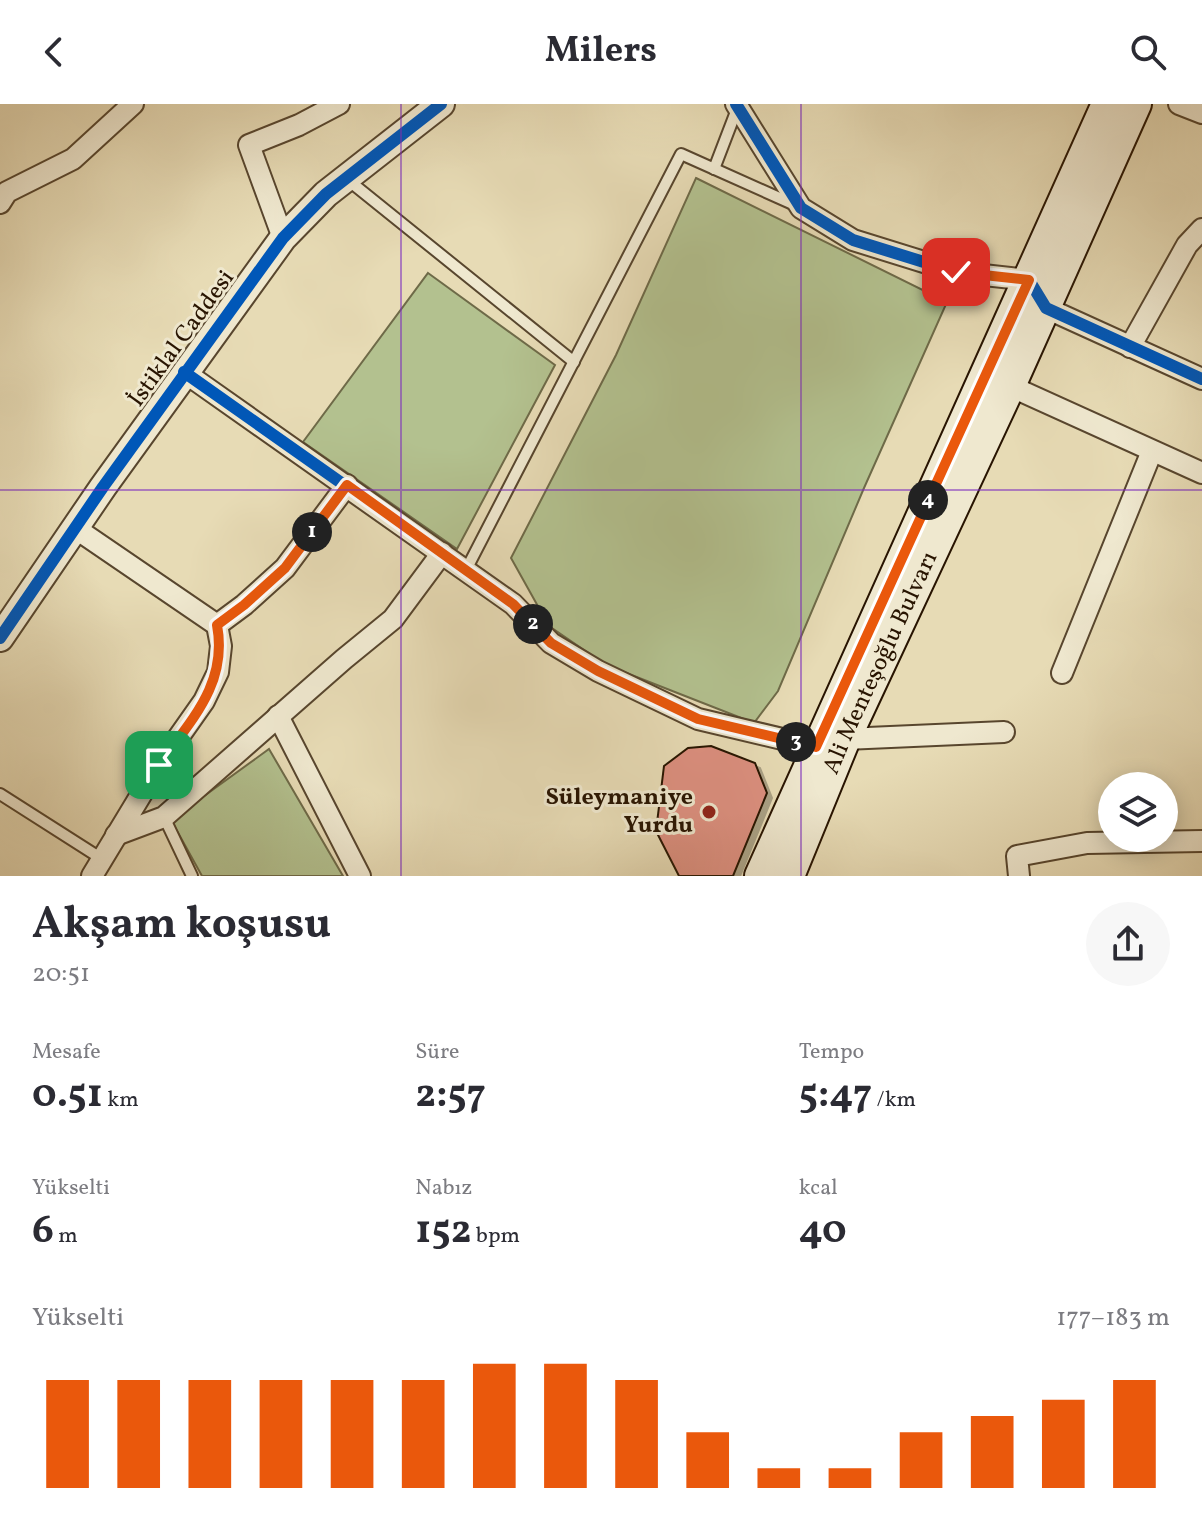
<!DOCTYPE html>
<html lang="tr">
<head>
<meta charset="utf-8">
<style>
	body { margin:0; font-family:Vollkorn,serif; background:#f7f7f7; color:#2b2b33; height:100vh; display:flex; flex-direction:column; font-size:30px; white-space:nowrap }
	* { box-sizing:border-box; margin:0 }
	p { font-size:26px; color:#7c7c81 }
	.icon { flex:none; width:44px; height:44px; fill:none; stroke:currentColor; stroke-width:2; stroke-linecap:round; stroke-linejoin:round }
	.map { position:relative; height:772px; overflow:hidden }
	.sheet { display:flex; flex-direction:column; background:#fff; flex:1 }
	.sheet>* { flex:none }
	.buttons { position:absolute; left:1098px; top:668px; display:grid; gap:16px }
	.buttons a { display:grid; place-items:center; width:80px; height:80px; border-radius:50%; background:#fff; box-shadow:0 4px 20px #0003; font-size:40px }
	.pin { position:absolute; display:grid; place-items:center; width:68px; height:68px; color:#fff; margin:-34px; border-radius:16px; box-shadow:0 4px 12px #0006 }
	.km { position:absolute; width:40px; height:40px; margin:-20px; border-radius:50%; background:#222; color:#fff; font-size:22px; line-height:40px; text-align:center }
	.round { display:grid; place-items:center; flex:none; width:84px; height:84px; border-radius:42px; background:#f7f7f7 }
	.head { display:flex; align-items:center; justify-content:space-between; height:136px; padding:0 32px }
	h1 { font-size:44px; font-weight:700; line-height:60px }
	.stats { display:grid; grid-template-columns:repeat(3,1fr); gap:12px; height:136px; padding:8px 32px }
	.stats div { display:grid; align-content:center }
	.stats b { font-size:40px; font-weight:700 }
	.stats small { font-size:22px; font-weight:400 }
	.stats p { font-size:22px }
	.chart { height:224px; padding:16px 32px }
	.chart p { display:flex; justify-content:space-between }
	.chart svg { width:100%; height:144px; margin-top:8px; stroke:#ea580c; stroke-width:6 }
	header { display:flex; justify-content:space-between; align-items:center; height:104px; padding:0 32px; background:#fff; font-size:36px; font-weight:700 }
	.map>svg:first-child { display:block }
	.green { fill:#b3c18f; stroke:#6e6a48; stroke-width:2 }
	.building { fill:#dc8f7f; stroke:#281401; stroke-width:2; filter:url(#shadow) }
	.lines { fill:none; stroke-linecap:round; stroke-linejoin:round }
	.service-casing { stroke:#58462e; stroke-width:14 }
	.minor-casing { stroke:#58462e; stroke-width:24 }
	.tertiary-casing { stroke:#58462e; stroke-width:30 }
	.secondary-casing { stroke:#281401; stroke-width:34 }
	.service { stroke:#efe8cf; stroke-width:10 }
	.minor { stroke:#efe8cf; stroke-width:20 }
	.tertiary { stroke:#efe8cf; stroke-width:26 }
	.secondary { stroke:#efe8cf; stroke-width:30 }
	.cycleway-casing { stroke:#efe8cf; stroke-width:17 }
	.cycleway { stroke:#0057b8; stroke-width:12 }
	.route-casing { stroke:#fff; stroke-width:16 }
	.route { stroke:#ea580c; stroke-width:10 }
	.grid { fill:none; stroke:#7b2cbf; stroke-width:2; stroke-opacity:0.55 }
	.poi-dot { fill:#8f2418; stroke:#efe8cf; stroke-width:3 }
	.labels { text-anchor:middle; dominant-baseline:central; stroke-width:6; stroke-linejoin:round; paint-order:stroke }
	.street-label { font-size:24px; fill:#281401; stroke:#efe8cf }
	.poi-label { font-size:24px; font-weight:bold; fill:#281401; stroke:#efe8cf; text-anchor:end }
</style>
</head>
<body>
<header><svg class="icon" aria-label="back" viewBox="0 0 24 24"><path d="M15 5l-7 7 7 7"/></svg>Milers<svg class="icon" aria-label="search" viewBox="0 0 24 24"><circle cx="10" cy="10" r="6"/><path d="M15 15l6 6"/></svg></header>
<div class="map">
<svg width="1202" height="772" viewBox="0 0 1202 772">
	<defs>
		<filter id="shadow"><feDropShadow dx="5" dy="5" stdDeviation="0" flood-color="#0004"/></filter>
	</defs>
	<rect width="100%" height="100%" fill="#e7dbb5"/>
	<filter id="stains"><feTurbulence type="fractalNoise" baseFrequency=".0025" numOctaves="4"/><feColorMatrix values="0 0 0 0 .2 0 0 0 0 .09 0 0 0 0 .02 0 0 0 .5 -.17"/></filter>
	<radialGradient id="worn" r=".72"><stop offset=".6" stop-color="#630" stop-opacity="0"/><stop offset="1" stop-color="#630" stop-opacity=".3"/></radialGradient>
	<g class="green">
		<polygon points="696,74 947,198 864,384 778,587 754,619 606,561 549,522 511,454 616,251"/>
		<polygon points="428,169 555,261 457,445 303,338"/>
		<polygon points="269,645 343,772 202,772 171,716"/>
	</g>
	<polygon class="building" points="711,642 755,659 767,689 733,772 679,772 656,727 664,662 688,644"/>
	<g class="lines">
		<g class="service-casing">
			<g id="service">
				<polyline points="714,65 737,5"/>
				<polyline points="348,76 574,258"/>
				<polyline points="466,466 681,50 795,101"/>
				<polyline points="0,690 102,755"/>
				<polyline points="164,713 192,772"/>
			</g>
		</g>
		<g class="minor-casing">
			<g id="minor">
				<polyline points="736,0 801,104 853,136 956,168 1029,176 1046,204 1202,275"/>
				<polyline points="1179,0 1202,9"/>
				<polyline points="0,99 7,88 73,55 133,0"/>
				<polyline points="283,134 249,41 299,21 339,0"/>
				<polyline points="1130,243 1187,141 1202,125"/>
				<polyline points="184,268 513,500 551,539 598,567 698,615 816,643"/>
				<polyline points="1010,282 1202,369"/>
				<polyline points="75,424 217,521 221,542 218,568 204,597 159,661 92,772"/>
				<polyline points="217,521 244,501 285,464 347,381"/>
				<polyline points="1062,569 1152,347"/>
				<polyline points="278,612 360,772"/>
				<polyline points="845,635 1004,628"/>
				<polyline points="116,731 164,713 344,555 393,515 442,449"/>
				<polyline points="1019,772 1017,752 1087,739 1202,737"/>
			</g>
		</g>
		<g class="tertiary-casing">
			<polyline id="tertiary" points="0,534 103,383 283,134 326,90 441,0"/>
		</g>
		<g class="secondary-casing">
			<g id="secondary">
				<polyline points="760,772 1107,0"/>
				<path id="s1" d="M789,772L845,635L1010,282L1136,0"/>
			</g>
		</g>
		<use href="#service" class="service"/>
		<use href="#minor" class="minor"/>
		<use href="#tertiary" class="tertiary"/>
		<use href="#secondary" class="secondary"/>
		<g class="cycleway-casing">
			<g id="cycleway">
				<polyline points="736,0 801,104 853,136 956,168 1029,176 1046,204 1202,275"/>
				<polyline points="184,268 513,500 551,539 598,567 698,615 816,643"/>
				<polyline points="0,534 103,383 283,134 326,90 441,0"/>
			</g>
		</g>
		<use href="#cycleway" class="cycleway"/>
	</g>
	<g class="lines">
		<g class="route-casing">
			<path id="route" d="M159,661C191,616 228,580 217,521L244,501L285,464L347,381L513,500L551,539L598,567L698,615L816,643L1029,176L956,168"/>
		</g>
		<use href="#route" class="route"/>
	</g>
	<path class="grid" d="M401,0V772M801,0V772M0,386H1202"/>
	<circle class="poi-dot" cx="709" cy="708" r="8"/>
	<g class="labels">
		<g class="street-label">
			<text transform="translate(182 235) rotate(-54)">İstiklal Caddesi</text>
			<text stroke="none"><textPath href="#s1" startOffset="232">Ali Menteşoğlu Bulvarı</textPath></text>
		</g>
		<g class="poi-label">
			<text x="693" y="694">Süleymaniye<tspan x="693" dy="28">Yurdu</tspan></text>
		</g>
	</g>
	<rect width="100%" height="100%" filter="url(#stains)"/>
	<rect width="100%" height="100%" fill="url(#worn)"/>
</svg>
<div class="buttons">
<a><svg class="icon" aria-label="layers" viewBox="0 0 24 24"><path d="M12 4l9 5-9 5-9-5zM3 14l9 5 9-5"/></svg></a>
</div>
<div class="pin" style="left:159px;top:661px;background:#1e9e55"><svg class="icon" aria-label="arrive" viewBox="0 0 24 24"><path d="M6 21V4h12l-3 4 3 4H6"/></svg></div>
<div class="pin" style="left:956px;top:168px;background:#d93025"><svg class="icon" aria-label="check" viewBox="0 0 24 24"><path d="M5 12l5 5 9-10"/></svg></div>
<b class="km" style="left:312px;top:428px">1</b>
<b class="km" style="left:533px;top:520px">2</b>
<b class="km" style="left:796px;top:638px">3</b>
<b class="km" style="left:928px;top:396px">4</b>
</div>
<section class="sheet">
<div class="head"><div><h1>Akşam koşusu</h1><p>20:51</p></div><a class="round"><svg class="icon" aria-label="share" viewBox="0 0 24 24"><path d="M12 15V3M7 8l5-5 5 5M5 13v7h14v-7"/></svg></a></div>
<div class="stats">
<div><p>Mesafe</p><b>0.51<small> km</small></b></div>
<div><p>Süre</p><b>2:57</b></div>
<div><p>Tempo</p><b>5:47<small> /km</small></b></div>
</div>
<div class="stats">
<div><p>Yükselti</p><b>6<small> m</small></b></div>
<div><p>Nabız</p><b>152<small> bpm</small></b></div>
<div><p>kcal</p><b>40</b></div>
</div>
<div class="chart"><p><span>Yükselti</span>177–183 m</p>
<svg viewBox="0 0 160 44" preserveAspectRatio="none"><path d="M5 44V11M15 44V11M25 44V11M35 44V11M45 44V11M55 44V11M65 44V6M75 44V6M85 44V11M95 44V27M105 44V38M115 44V38M125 44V27M135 44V22M145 44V17M155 44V11"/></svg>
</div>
</section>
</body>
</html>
